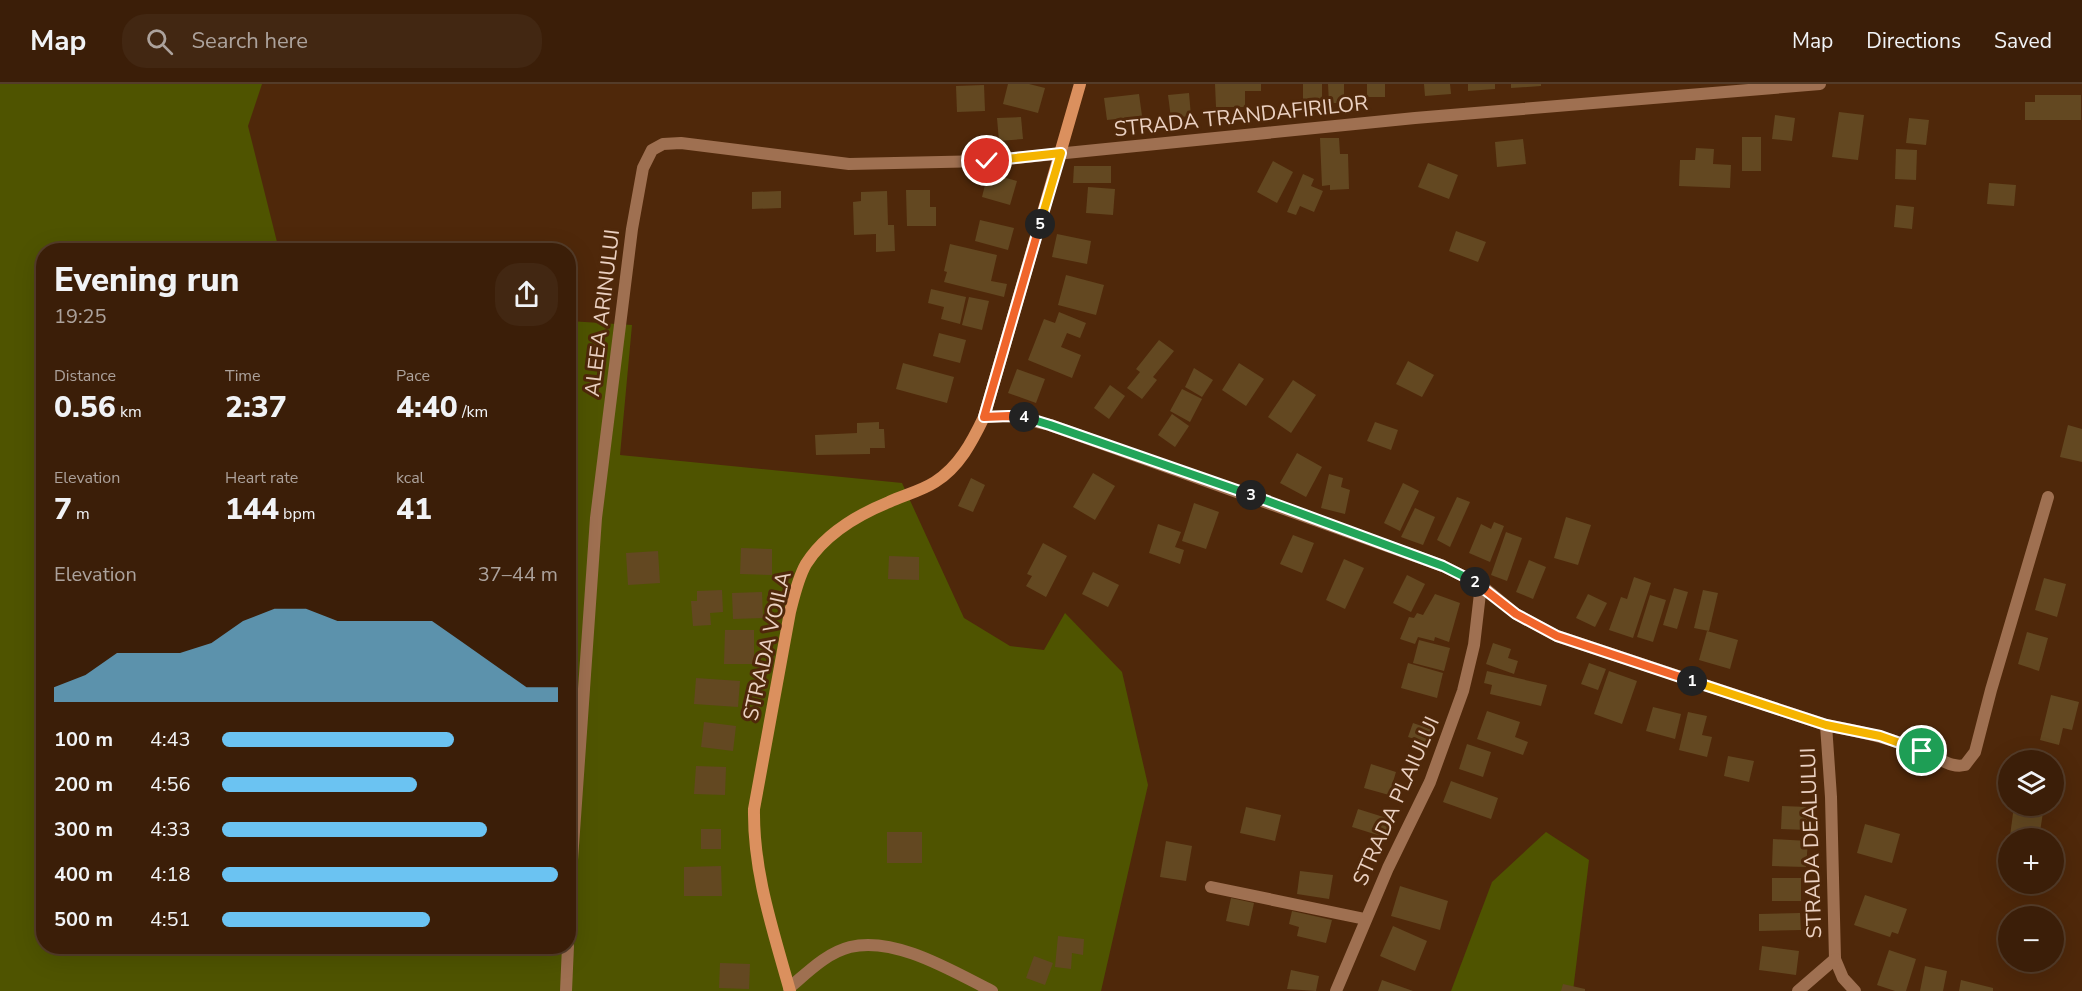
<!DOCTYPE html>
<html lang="en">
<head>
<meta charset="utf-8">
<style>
	body { margin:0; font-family:"Nunito Sans",sans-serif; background:#422712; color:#f1f3f6; height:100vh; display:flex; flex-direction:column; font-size:22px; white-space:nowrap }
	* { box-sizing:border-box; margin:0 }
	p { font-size:20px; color:#aca29c }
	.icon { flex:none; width:33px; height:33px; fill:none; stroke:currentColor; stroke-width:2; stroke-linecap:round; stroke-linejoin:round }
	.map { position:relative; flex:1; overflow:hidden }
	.sheet { position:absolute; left:36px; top:159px; width:540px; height:711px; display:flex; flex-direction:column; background:#3b1e08; border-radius:24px; box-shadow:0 6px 24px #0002,0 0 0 2px #543c29 }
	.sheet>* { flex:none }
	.fabs { position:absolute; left:1998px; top:666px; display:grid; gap:12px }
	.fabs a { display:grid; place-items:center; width:66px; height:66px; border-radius:50%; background:#3b1e08; box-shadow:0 6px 24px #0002,0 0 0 2px #543c29; font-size:30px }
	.pin { position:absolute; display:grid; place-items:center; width:51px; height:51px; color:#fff; margin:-26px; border:3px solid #fff; border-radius:50%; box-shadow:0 2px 6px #0007 }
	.km { position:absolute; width:30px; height:30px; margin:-15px; border-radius:50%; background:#222; color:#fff; font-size:16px; line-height:30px; text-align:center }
	.round { display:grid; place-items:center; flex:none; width:63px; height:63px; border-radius:24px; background:#422712 }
	.summary { display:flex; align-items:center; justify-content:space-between; height:102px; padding:0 18px }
	h1 { font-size:33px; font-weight:800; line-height:45px }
	.stats { display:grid; grid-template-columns:repeat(3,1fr); gap:9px; height:102px; padding:6px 18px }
	.stats div { display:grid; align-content:center }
	.stats b { font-size:30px; font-weight:800 }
	.stats small { font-size:16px; font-weight:400 }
	.stats p { font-size:16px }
	.chart { height:168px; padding:12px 18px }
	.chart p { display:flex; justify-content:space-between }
	.chart svg { width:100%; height:108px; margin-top:6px; fill:#6bc3f2; opacity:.7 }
	ul { padding:0 18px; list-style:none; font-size:20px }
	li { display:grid; grid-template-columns:96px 72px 1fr; align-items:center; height:45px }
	li i { height:15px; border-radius:8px; background:#6bc3f2 }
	header { display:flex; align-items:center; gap:36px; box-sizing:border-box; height:84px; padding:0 30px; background:#3b1e08; border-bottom:2px solid #543c29 }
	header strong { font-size:28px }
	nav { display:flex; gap:33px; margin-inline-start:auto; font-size:21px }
	.search { width:420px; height:54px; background:#422712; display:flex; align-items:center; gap:15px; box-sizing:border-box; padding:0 21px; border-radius:24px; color:#aca29c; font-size:22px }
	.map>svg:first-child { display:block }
	.green { fill:#4f5400 }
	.building { fill:#634821 }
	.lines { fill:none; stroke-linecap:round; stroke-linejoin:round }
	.street { stroke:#9f7051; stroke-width:12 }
	.secondary { stroke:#db905e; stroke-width:12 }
	.split-1-casing { stroke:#fff; stroke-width:12 }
	.split-2-casing { stroke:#fff; stroke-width:12 }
	.split-3-casing { stroke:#fff; stroke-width:12 }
	.split-4-casing { stroke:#fff; stroke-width:12 }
	.split-5-casing { stroke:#fff; stroke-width:12 }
	.split-6-casing { stroke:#fff; stroke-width:12 }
	.split-1 { stroke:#f5b400; stroke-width:8 }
	.split-2 { stroke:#f0652b; stroke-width:8 }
	.split-3 { stroke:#22a559; stroke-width:8 }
	.split-4 { stroke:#22a559; stroke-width:8 }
	.split-5 { stroke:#f0652b; stroke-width:8 }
	.split-6 { stroke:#f5b400; stroke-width:8 }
	.labels { text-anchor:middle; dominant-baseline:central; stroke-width:6; stroke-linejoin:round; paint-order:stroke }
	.street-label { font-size:21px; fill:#ebd1c2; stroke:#4f280a }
</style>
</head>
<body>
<header>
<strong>Map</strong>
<div class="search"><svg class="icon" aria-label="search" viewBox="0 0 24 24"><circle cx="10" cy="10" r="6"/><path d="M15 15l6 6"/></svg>Search here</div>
<nav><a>Map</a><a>Directions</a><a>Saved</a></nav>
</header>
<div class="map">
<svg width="2082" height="907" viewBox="0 0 2082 907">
	<rect width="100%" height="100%" fill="#4f280a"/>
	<g class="green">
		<polygon points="0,0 262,0 248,42 279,166 44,166 44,862 568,862 569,237 632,241 620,371 902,399 964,534 1010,562 1044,566 1065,529 1122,588 1148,701 1101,907 0,907"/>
		<polygon points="1546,748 1589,776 1573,907 1451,907 1492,798"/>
	</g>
	<g class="building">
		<polygon points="1008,0 1029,0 1045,4 1038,29 1003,20"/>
		<polygon points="1215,0 1261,0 1261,7 1245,7 1245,23 1216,23"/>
		<rect x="1303" y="0" width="19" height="18"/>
		<polygon points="1328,0 1344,0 1344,19 1329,19"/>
		<rect x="1367" y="0" width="18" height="13"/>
		<polygon points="1424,0 1450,0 1451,10 1425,12"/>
		<polygon points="1468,0 1495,0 1495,5 1468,7"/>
		<polygon points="1511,0 1541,0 1541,2 1511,4"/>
		<polygon points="984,1 985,27 957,28 956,2"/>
		<polygon points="1189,9 1191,32 1171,34 1168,11"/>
		<polygon points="1139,10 1142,32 1107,36 1104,14"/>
		<polygon points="2035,11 2081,11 2081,36 2025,36 2025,18 2035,18"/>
		<polygon points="1839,28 1864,31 1858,76 1832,73"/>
		<polygon points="1775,31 1795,34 1792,57 1772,55"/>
		<polygon points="1021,33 1023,55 999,57 997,34"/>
		<polygon points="1909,34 1929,36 1926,61 1906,59"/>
		<rect x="1742" y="53" width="19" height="34"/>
		<polygon points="1320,54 1339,54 1340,70 1348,70 1349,105 1330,106 1330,101 1322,102"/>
		<polygon points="1523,55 1526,80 1497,83 1495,58"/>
		<polygon points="1696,64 1714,65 1713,80 1731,81 1730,104 1679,102 1680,76 1695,76"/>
		<polygon points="1896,65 1917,66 1916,96 1895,95"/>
		<polygon points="1273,77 1293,88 1277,119 1257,108"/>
		<polygon points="1428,79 1458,91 1449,115 1418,103"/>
		<polygon points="1074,82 1111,82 1111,99 1073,99"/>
		<polygon points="988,89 1017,97 1010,121 982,113"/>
		<polygon points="1303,90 1314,95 1311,102 1323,107 1314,128 1300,122 1296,131 1287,128"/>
		<polygon points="1989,99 2016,101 2014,122 1987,120"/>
		<polygon points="1088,103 1115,105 1113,131 1086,129"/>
		<polygon points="906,106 930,106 930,123 936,123 936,142 907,142"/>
		<polygon points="781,107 781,124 752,125 752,108"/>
		<polygon points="887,107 888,141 894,141 895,167 876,168 876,150 854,151 853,118 861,117 861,108"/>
		<polygon points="1896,121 1914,123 1912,145 1894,143"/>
		<polygon points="980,136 1014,144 1008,166 975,157"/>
		<polygon points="1456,147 1486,158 1478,178 1449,167"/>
		<polygon points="1057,150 1091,157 1087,180 1052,173"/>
		<polygon points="950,160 997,171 991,197 1007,200 1004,213 944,198 947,188 944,187"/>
		<polygon points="1066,191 1104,201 1096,231 1058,221"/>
		<polygon points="931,205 966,213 960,240 941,235 944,223 928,219"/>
		<polygon points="969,213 989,217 982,246 962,241"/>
		<polygon points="1059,228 1086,239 1080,254 1067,249 1061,263 1081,271 1072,294 1028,276 1044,235 1055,239"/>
		<polygon points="939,249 966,256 960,279 933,272"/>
		<polygon points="1159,256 1174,267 1153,293 1157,296 1142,315 1127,304 1140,288 1136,285"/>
		<polygon points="1408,277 1434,291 1422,313 1396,300"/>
		<polygon points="903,279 954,293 947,319 896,305"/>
		<polygon points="1239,279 1264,295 1246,322 1222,306"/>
		<polygon points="1194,284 1213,296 1202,313 1185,303"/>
		<polygon points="1017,285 1045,295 1036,319 1008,309"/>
		<polygon points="1293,296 1316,311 1291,349 1268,333"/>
		<polygon points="1110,301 1125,312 1109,335 1094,324"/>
		<polygon points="1182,305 1202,315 1190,338 1170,327"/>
		<polygon points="1172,330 1189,342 1175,363 1158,351"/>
		<polygon points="879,338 879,345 884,345 885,364 870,364 870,370 816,371 815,351 857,349 857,339"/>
		<polygon points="1375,338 1398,346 1391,366 1367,357"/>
		<polygon points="2068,341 2082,345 2082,378 2060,373"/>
		<polygon points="1297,369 1322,383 1306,413 1280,399"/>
		<polygon points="1093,389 1115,402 1095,436 1073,423"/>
		<polygon points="1329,390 1343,394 1341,403 1350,406 1345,430 1321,424"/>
		<polygon points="971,394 985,401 973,428 958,422"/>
		<polygon points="1403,399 1419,407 1400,447 1384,439"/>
		<polygon points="1457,413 1470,418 1450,463 1437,456"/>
		<polygon points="1194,419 1219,428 1206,465 1182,457"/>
		<polygon points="1415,424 1435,433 1423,461 1401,453"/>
		<polygon points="1566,433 1591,441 1578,481 1554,474"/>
		<polygon points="1494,438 1504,442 1490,478 1469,469 1481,440 1491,445"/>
		<polygon points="1158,440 1181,448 1175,463 1184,466 1180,480 1149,469"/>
		<polygon points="1506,448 1522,454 1507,497 1491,491"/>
		<polygon points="1293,451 1314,459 1302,489 1280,480"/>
		<polygon points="1043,459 1067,472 1046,513 1026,502 1032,492 1027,490"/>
		<polygon points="741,464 772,465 772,491 740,490"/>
		<polygon points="658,467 660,499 628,501 626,469"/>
		<polygon points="889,472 919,473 919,496 888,495"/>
		<polygon points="1344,475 1364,484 1345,525 1326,516"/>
		<polygon points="1529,476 1546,483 1533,515 1516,508"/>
		<polygon points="1093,488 1119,501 1108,523 1082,510"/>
		<polygon points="1407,491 1425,500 1411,528 1393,519"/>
		<polygon points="1634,493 1651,499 1633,554 1609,546 1621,513 1627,515"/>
		<polygon points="2044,494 2066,500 2057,533 2035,526"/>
		<polygon points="1674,504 1688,508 1677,545 1663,541"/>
		<polygon points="722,506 723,528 710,529 711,541 693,542 691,517 697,517 697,507"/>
		<polygon points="1703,506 1718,509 1709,547 1694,544"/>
		<polygon points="762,508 763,534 733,535 732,509"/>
		<polygon points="1435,510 1460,519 1449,558 1435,553 1434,557 1418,553 1415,560 1400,555 1409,533 1414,534 1417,529 1423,531"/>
		<polygon points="1588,510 1607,519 1595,543 1576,534"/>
		<polygon points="1650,511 1666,516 1653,558 1637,553"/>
		<polygon points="725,546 754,546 754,580 724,580"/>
		<polygon points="1707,547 1738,556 1730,585 1699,576"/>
		<polygon points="2027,548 2048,554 2039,587 2018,580"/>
		<polygon points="1419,556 1450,564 1444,587 1413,579"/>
		<polygon points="1493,559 1511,565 1508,574 1518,577 1514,590 1486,580"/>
		<polygon points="1408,579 1443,589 1437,614 1401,604"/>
		<polygon points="1589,579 1606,585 1598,606 1581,600"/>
		<polygon points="1487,587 1547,601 1541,622 1490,610 1492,601 1484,599"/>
		<polygon points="1609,587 1637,597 1622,640 1594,630"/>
		<polygon points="696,594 740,597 738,623 694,620"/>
		<polygon points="2051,611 2079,618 2072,646 2063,644 2059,661 2040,656"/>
		<polygon points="1653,623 1681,630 1675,655 1646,647"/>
		<polygon points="1487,627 1520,638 1515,653 1528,658 1523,671 1477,655"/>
		<polygon points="1688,628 1707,632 1702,651 1712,653 1707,673 1679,666"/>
		<polygon points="704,638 736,642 733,667 701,663"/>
		<polygon points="1413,639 1436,647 1431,660 1408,653"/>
		<polygon points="1467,660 1491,668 1483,693 1459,685"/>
		<polygon points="1728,672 1754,677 1749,698 1724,692"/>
		<polygon points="1371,680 1396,688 1389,711 1364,704"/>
		<polygon points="696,682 726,683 725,711 694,710"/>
		<polygon points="1451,697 1498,714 1491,735 1443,718"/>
		<polygon points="1782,722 1808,723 1807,746 1781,745"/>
		<polygon points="2014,722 2044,722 2039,754 2010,752"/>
		<polygon points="1246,723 1281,731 1275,757 1240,749"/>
		<polygon points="1358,725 1393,736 1387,754 1352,743"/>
		<polygon points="1865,740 1900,750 1892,779 1857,769"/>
		<rect x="701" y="745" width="20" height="20"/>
		<rect x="887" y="748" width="35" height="31"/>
		<polygon points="1773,755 1808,757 1806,783 1772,782"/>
		<polygon points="1166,757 1192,762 1186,797 1160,793"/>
		<polygon points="721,782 722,812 684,812 684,783"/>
		<polygon points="1300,787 1333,791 1329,815 1297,810"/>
		<rect x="1772" y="794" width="29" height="23"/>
		<polygon points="1400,802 1448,817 1440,846 1391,832"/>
		<polygon points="1865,811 1907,825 1898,850 1892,848 1890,853 1854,841"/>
		<polygon points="1231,814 1254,819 1249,842 1226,837"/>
		<polygon points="1292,827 1332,836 1326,859 1297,852 1299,843 1289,840"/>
		<polygon points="1800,829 1801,846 1759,847 1759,830"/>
		<polygon points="1393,842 1427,857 1415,887 1380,872"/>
		<polygon points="1058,852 1084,855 1083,871 1072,869 1071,885 1055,883"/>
		<polygon points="1762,862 1799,867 1796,891 1759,886"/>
		<polygon points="1889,866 1916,875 1906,907 1895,907 1877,901"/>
		<polygon points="1034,872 1053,879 1045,901 1026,894"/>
		<polygon points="720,879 750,880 749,905 719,904"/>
		<polygon points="1925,882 1947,887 1943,907 1920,907"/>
		<polygon points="1291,886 1319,892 1316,907 1287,905"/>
		<polygon points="1382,896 1413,907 1378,907"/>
		<polygon points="1961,896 1993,904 1993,907 1959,907"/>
		<polygon points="1563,900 1585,905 1585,907 1561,907"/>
	</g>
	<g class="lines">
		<g class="street">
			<polyline points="984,333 1009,332 1050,341 1443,482 1481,501 1516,530 1557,552 1826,641 1831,713 1835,875 1843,894 1855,907"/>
			<path d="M1826,641C1862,648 1897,655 1930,671C1943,676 1952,684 1965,681L1975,668L1991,606L2048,413"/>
			<polyline points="1211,803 1365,835"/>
			<polyline points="568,847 572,776 596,434 632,145 643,84 652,66 663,60 681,59 849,80 987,77 1415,34 1820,0"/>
			<path d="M789,904C807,889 826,869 850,863C895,852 952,887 992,907"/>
			<polyline points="566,907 568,862"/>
			<polyline points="1336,907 1388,784 1430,698 1463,607 1474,561 1481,501"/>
			<polyline points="1798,907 1835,875"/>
		</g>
		<path class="secondary" d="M790,907C773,846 753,788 754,725L790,528C794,512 798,494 806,480C825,450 857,431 889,418C904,411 921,407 935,398C959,383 972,358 984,333L1080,0"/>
	</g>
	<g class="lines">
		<g class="split-1-casing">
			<polyline id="split-1" points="1692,597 1826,641 1880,652 1922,667"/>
		</g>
		<g class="split-2-casing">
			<polyline id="split-2" points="1475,498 1516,530 1557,552 1692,597"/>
		</g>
		<g class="split-3-casing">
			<polyline id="split-3" points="1251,411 1443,482 1475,498"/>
		</g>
		<g class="split-4-casing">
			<polyline id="split-4" points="1024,333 1050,341 1251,411"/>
		</g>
		<g class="split-5-casing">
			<polyline id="split-5" points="1024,333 1009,332 984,333 1040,140"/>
		</g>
		<g class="split-6-casing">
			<polyline id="split-6" points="987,77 1061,69 1040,140"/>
		</g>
		<use href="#split-1" class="split-1"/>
		<use href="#split-2" class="split-2"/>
		<use href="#split-3" class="split-3"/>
		<use href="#split-4" class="split-4"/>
		<use href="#split-5" class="split-5"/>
		<use href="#split-6" class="split-6"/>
	</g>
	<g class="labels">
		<g class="street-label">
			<text transform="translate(1241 32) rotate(-6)">STRADA TRANDAFIRILOR</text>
			<text transform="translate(602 229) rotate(-83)">ALEEA ARINULUI</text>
			<text transform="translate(767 562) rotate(-77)">STRADA VOILA</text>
			<text transform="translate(1396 717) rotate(-66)">STRADA PLAIULUI</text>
			<text transform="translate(1811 759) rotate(-92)">STRADA DEALULUI</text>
		</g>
	</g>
</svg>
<div class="fabs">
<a><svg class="icon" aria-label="layers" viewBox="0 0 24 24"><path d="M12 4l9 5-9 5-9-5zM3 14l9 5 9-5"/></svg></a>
<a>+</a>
<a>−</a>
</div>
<div class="pin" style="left:1922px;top:667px;background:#1e9e55"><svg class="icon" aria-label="arrive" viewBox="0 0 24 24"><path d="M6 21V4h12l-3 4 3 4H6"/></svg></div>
<div class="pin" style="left:987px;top:77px;background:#d93025"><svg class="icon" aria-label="check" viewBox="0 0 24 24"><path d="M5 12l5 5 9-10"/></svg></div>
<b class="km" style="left:1692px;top:597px">1</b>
<b class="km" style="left:1475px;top:498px">2</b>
<b class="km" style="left:1251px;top:411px">3</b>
<b class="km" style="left:1024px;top:333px">4</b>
<b class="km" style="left:1040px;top:140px">5</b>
<section class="sheet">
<div class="summary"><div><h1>Evening run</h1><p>19:25</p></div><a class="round"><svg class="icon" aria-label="share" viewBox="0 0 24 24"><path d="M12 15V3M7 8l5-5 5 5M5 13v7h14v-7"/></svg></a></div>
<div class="stats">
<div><p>Distance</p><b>0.56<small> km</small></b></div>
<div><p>Time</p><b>2:37</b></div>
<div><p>Pace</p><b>4:40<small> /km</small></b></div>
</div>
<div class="stats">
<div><p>Elevation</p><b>7<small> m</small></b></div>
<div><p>Heart rate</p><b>144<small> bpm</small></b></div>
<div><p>kcal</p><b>41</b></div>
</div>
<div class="chart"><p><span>Elevation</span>37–44 m</p>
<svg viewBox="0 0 160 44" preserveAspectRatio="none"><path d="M0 44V38L10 33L20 24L30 24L40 24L50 20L60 11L70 6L80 6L90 11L100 11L110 11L120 11L130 20L140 29L150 38L160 38V44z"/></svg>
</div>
<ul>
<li><b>100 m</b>4:43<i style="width:69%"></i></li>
<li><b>200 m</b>4:56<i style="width:58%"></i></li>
<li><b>300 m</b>4:33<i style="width:79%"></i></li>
<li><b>400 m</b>4:18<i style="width:100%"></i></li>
<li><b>500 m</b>4:51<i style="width:62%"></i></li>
</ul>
</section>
</div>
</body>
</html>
